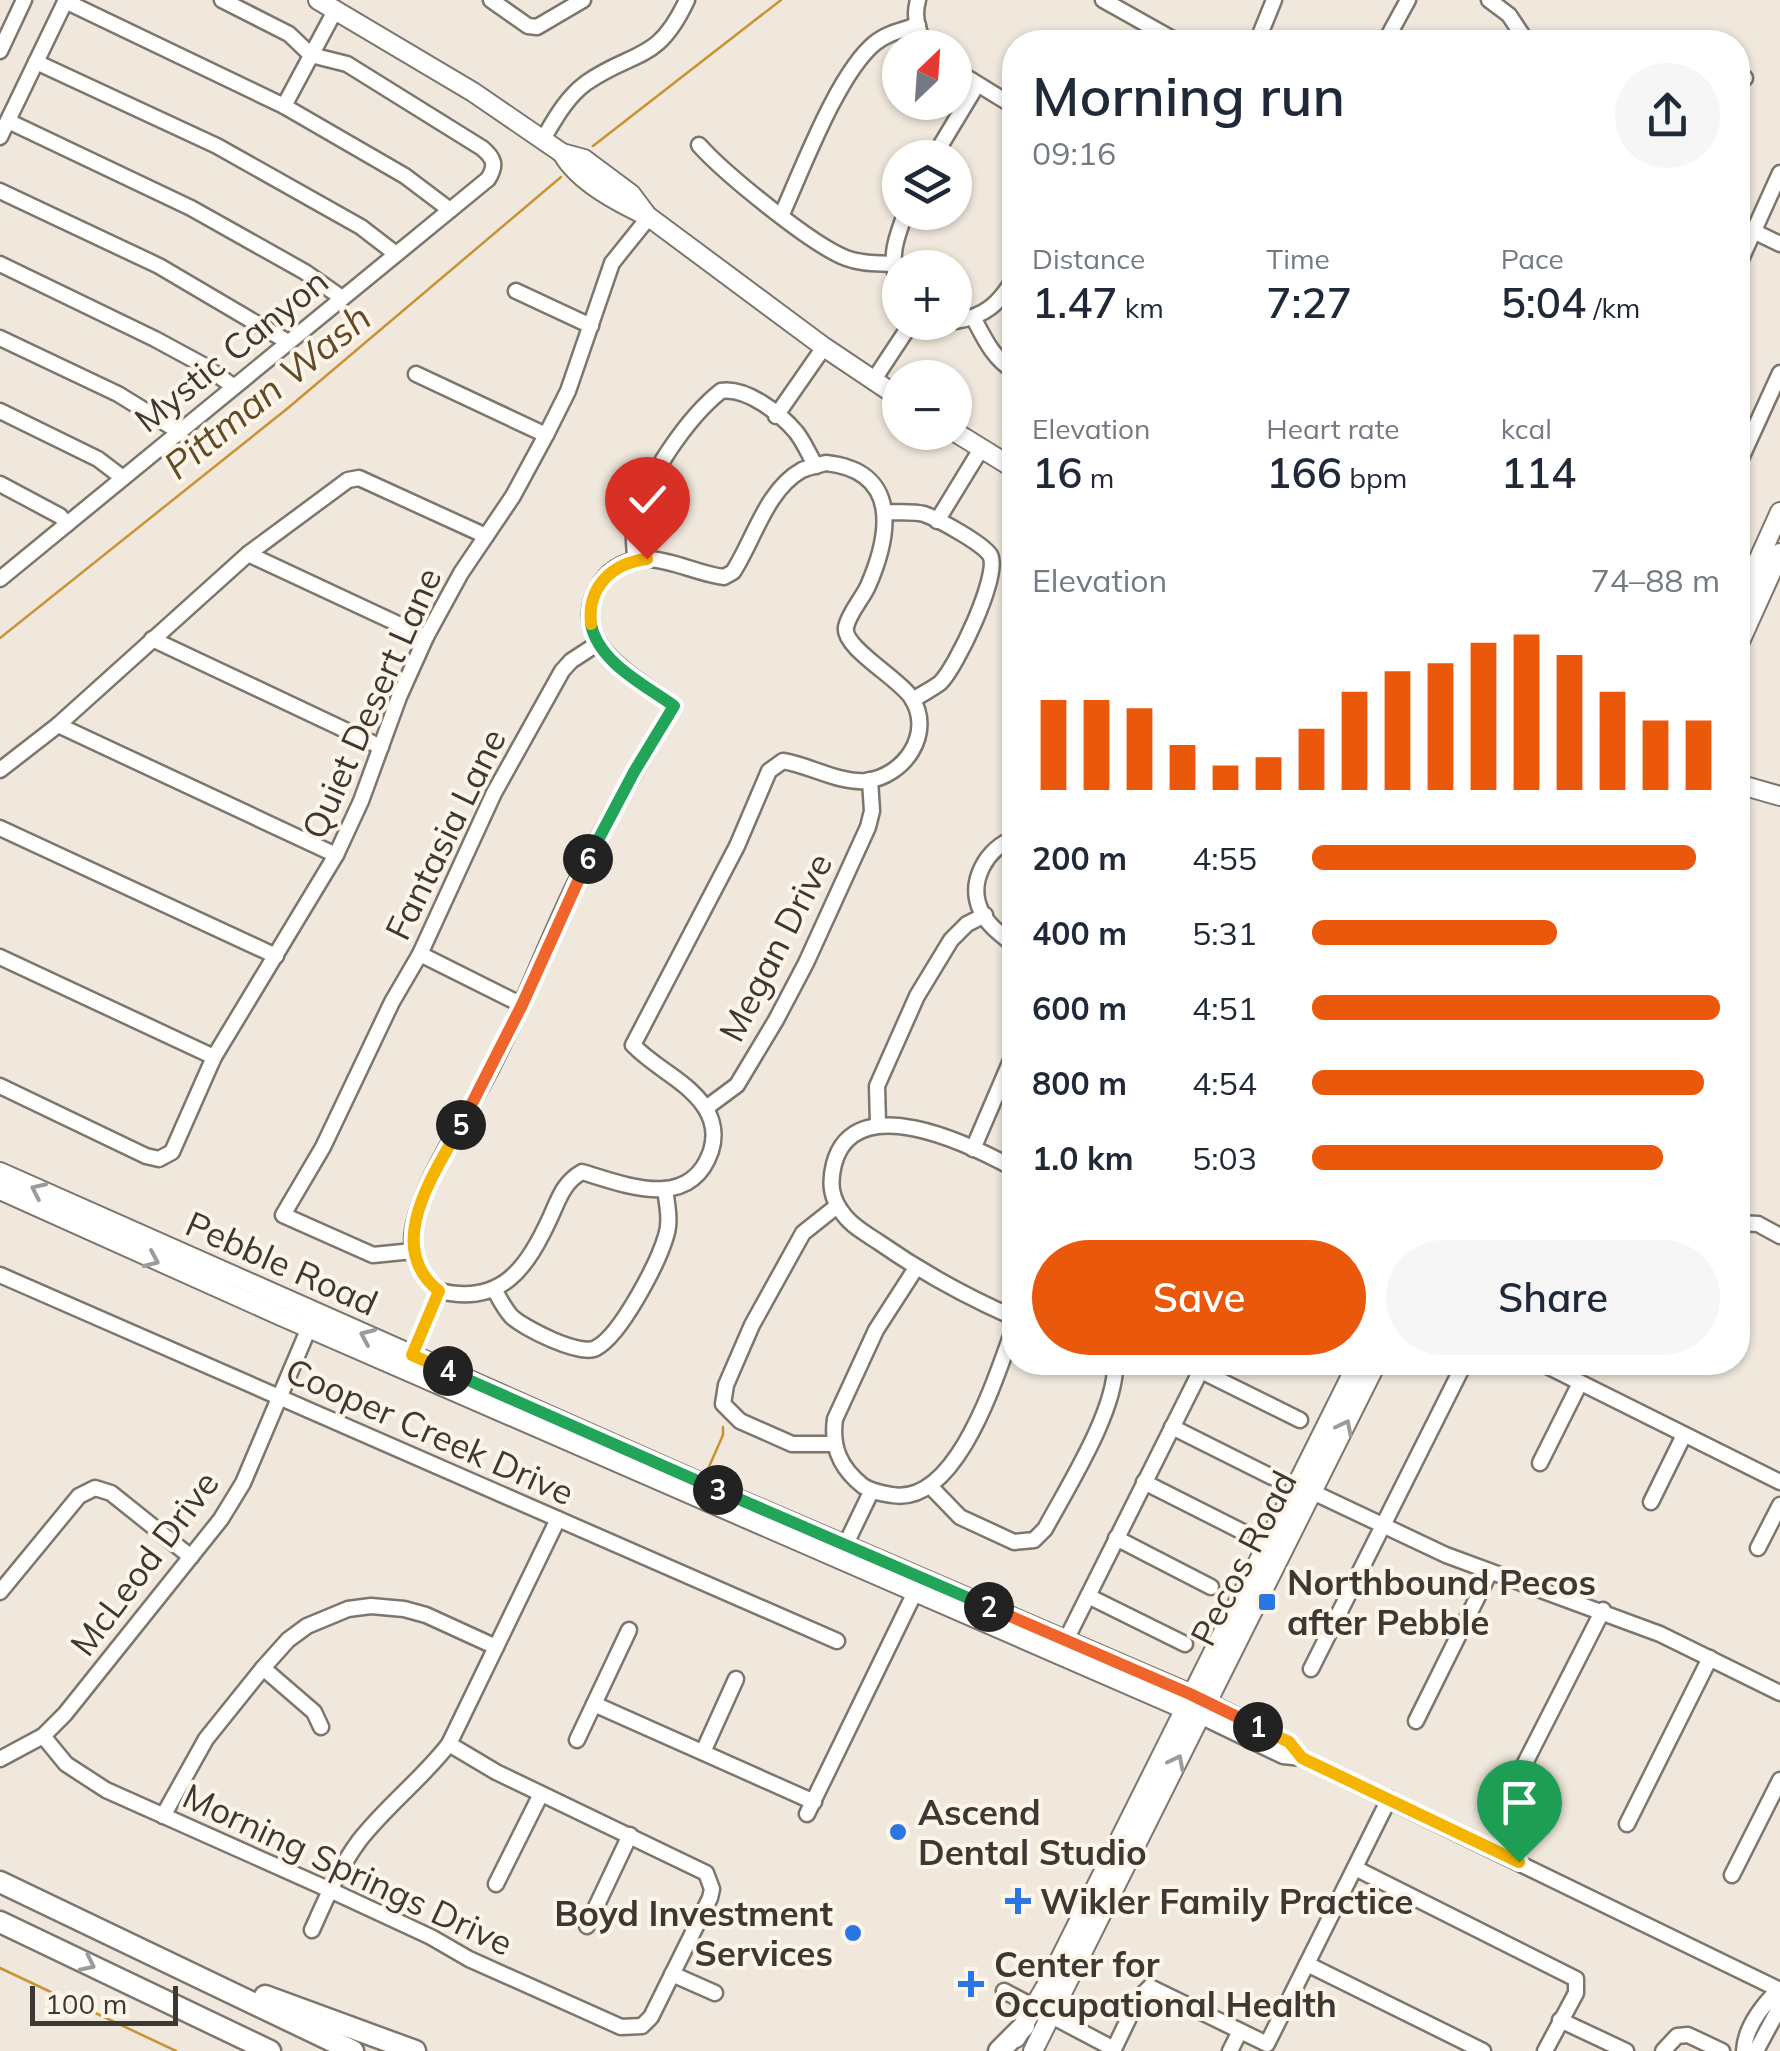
<!DOCTYPE html>
<html lang="en">
<head>
<meta charset="utf-8">
<style>
	body { margin:0; font-family:Mulish,sans-serif; background:#f6f6f7; color:#1f2937; height:100vh; display:flex; flex-direction:column; font-size:38px; white-space:nowrap }
	* { box-sizing:border-box; margin:0 }
	p { font-size:32px; color:#747a83 }
	.icon { flex:none; width:55px; height:55px; fill:none; stroke:currentColor; stroke-width:2; stroke-linecap:round; stroke-linejoin:round }
	.map { position:relative; flex:1; overflow:hidden }
	.side { position:absolute; left:1002px; top:30px; width:748px; height:1345px; display:flex; flex-direction:column; background:#fff; border-radius:40px; box-shadow:0 2px 8px #0004 }
	.side>* { flex:none }
	.needle { width:65px; rotate:25deg }
	.fabs { position:absolute; left:882px; top:30px; display:grid; gap:20px }
	.fabs a { display:grid; place-items:center; width:90px; height:90px; border-radius:50%; background:#fff; box-shadow:0 2px 8px #0004; font-size:50px }
	.scale { position:absolute; left:30px; bottom:25px; width:148px; box-sizing:border-box; padding-left:10px; border:5px solid #3c3934; border-top:0; font-size:28px; line-height:35px; white-space:nowrap; color:#3c3934; -webkit-text-stroke:8px #fdf5e9; paint-order:stroke }
	.pin { position:absolute; display:grid; place-items:center; width:85px; height:85px; color:#fff; margin:-102px -42px; border-radius:50% 50% 50% 0; rotate:-45deg; box-shadow:0 0 10px #0007 }
	.pin .icon { rotate:45deg }
	.km { position:absolute; width:50px; height:50px; margin:-25px; border-radius:50%; background:#222; color:#fff; font-size:28px; line-height:50px; text-align:center }
	.round { display:grid; place-items:center; flex:none; width:105px; height:105px; border-radius:52px; background:#f6f6f7 }
	.summary { display:flex; align-items:center; justify-content:space-between; height:170px; padding:0 30px }
	h1 { font-size:55px; font-weight:600; line-height:75px }
	.metrics { display:grid; grid-template-columns:repeat(3,1fr); gap:15px; height:170px; padding:10px 30px }
	.metrics div { display:grid; align-content:center }
	.metrics b { font-size:42px; font-weight:600 }
	.metrics small { font-size:28px; font-weight:400 }
	.metrics p { font-size:28px }
	.chart { height:280px; padding:20px 30px }
	.chart p { display:flex; justify-content:space-between }
	.chart svg { width:100%; height:180px; margin-top:10px; stroke:#ea580c; stroke-width:6 }
	.primary-button { display:flex; gap:20px; margin-top:auto; padding:20px 30px }
	.primary-button a { flex:1; height:115px; border-radius:60px; background:#ea580c; color:#fff; font-size:40px; font-weight:600; line-height:115px; text-align:center }
	.primary-button a+a { background:#f6f6f7; color:#1f2937 }
	ul { padding:0 30px; list-style:none; font-size:32px }
	li { display:grid; grid-template-columns:160px 120px 1fr; align-items:center; height:75px }
	li i { height:25px; border-radius:12px; background:#ea580c }
	.map>svg:first-child { display:block }
	.lines { fill:none; stroke-linecap:round; stroke-linejoin:round }
	.stream { stroke:#c99334; stroke-width:2.5 }
	.minor-casing { stroke:#7d766c; stroke-width:19 }
	.major-casing { stroke:#7d766c; stroke-width:22 }
	.highway-casing { stroke:#7d766c; stroke-width:25 }
	.minor { stroke:#fff; stroke-width:14 }
	.major { stroke:#fff; stroke-width:18 }
	.highway { stroke:#fff; stroke-width:20 }
	.oneway { stroke:#9e9c9a }
	.split-1-casing { stroke:#fff; stroke-width:20 }
	.split-2-casing { stroke:#fff; stroke-width:20 }
	.split-3-casing { stroke:#fff; stroke-width:20 }
	.split-4-casing { stroke:#fff; stroke-width:20 }
	.split-5-casing { stroke:#fff; stroke-width:20 }
	.split-6-casing { stroke:#fff; stroke-width:20 }
	.split-7-casing { stroke:#fff; stroke-width:20 }
	.split-8-casing { stroke:#fff; stroke-width:20 }
	.split-1 { stroke:#f5b400; stroke-width:12 }
	.split-2 { stroke:#f0652b; stroke-width:12 }
	.split-3 { stroke:#22a559; stroke-width:12 }
	.split-4 { stroke:#22a559; stroke-width:12 }
	.split-5 { stroke:#f5b400; stroke-width:12 }
	.split-6 { stroke:#f0652b; stroke-width:12 }
	.split-7 { stroke:#22a559; stroke-width:12 }
	.split-8 { stroke:#f5b400; stroke-width:12 }
	.poi-dot { fill:#2a77e3; stroke:#fdf5e9; stroke-width:4 }
	.labels { text-anchor:middle; dominant-baseline:central; stroke-width:8; stroke-linejoin:round; paint-order:stroke }
	.street-label { font-size:35px; fill:#3c3934; stroke:#fdf5e9 }
	.poi-label { font-size:35px; font-weight:bold; fill:#3c3934; stroke:#fdf5e9; text-anchor:start }
	.water-label { font-size:38px; font-style:italic; fill:#624b25; stroke:#fdf5e9 }
</style>
</head>
<body>
<div class="map">
<svg width="1780" height="2051" viewBox="0 0 1780 2051">
	<rect width="100%" height="100%" fill="#f0e8dc"/>
	<g class="lines">
		<g class="stream">
			<polyline points="593,146 781,0"/>
			<polyline points="0,638 288,408 561,177"/>
			<polyline points="708,1469 723,1435 723,1427"/>
			<polyline points="0,1968 176,2051"/>
		</g>
		<g class="minor-casing">
			<g id="minor">
				<polyline points="491,0 528,26 537,27 583,0"/>
				<path d="M918,0C913,18 917,33 929,48"/>
				<polyline points="1103,0 1178,42"/>
				<polyline points="1489,0 1509,15 1527,42"/>
				<polyline points="65,1 284,106 405,176 450,210"/>
				<polyline points="1257,42 1274,0"/>
				<polyline points="1385,42 1408,0"/>
				<polyline points="1534,42 1558,40 1568,42"/>
				<polyline points="0,51 24,0"/>
				<polyline points="36,62 217,146 361,227 396,254"/>
				<polyline points="955,70 1015,107"/>
				<polyline points="1738,85 1745,78"/>
				<polyline points="284,106 336,9"/>
				<polyline points="8,121 191,208 305,272 342,298"/>
				<polyline points="0,137 66,0"/>
				<path d="M543,139C555,119 566,98 586,83C635,49 657,64 687,0"/>
				<path d="M699,145C725,174 812,245 846,258C861,264 877,263 892,264"/>
				<polyline points="933,158 977,85"/>
				<polyline points="0,191 159,266 288,342"/>
				<path d="M782,214C802,170 838,73 875,43C887,33 903,30 918,25"/>
				<polyline points="1753,231 1780,244"/>
				<polyline points="0,264 155,339 203,365 233,386"/>
				<polyline points="1738,266 1780,173"/>
				<path d="M900,289C888,260 895,240 906,212"/>
				<polyline points="516,291 591,326"/>
				<path d="M973,317C985,340 993,358 1015,372"/>
				<path d="M955,321C985,317 1000,303 1015,277"/>
				<polyline points="0,338 118,394 178,431"/>
				<polyline points="416,374 546,435"/>
				<polyline points="873,381 912,322"/>
				<polyline points="0,411 98,459 123,478"/>
				<polyline points="776,416 824,347"/>
				<path d="M826,463C900,471 891,533 868,586C862,599 849,613 846,627C842,647 897,677 911,697C935,733 904,777 865,781C838,783 809,765 783,761L769,771L737,846L633,1045C655,1068 686,1080 704,1106C713,1119 716,1135 711,1151C690,1212 626,1185 582,1172C564,1182 559,1198 551,1216C527,1268 502,1306 439,1291C421,1277 409,1254 413,1231C421,1180 468,1115 492,1067C522,1008 545,946 574,886C604,824 638,765 674,706C635,677 562,640 601,582C611,567 630,558 648,559C674,560 698,574 724,577L733,572C754,540 766,490 802,470C809,467 818,465 826,463Z"/>
				<polyline points="1738,465 1780,373"/>
				<polyline points="0,484 60,516 67,524"/>
				<path d="M885,512C897,513 912,511 924,514C938,519 982,543 990,555C1001,574 956,668 940,683C932,689 922,694 913,700"/>
				<polyline points="937,521 981,449"/>
				<polyline points="248,554 426,637"/>
				<path d="M635,560C635,547 632,533 635,521C645,479 688,417 721,391C746,387 780,413 796,432C804,442 809,455 816,466"/>
				<path d="M0,579L488,179C497,165 494,158 482,148L347,64L311,55L289,34L222,0"/>
				<polyline points="152,639 381,747"/>
				<polyline points="58,725 336,855"/>
				<polyline points="0,770 58,725 248,554 348,480 359,478 486,536"/>
				<polyline points="0,828 276,956"/>
				<path d="M1015,838C987,848 967,881 981,911C988,926 1002,935 1015,946"/>
				<polyline points="420,954 522,1005"/>
				<polyline points="0,957 214,1057"/>
				<polyline points="0,1086 146,1156 159,1159 172,1152 214,1057 336,855 361,801 399,697 426,637 461,573 513,496 546,435 568,391 612,263 649,217"/>
				<polyline points="706,1108 737,1085 776,1020 806,963 868,827 872,811 870,780"/>
				<polyline points="878,1124 877,1086 917,996 951,940 967,924 985,915"/>
				<polyline points="973,1149 1015,1051"/>
				<path d="M1015,1169C971,1145 854,1087 834,1164C829,1184 831,1199 844,1215C853,1227 868,1235 880,1243C923,1273 967,1297 1015,1318"/>
				<polyline points="1738,1223 1758,1224 1780,1236"/>
				<polyline points="413,1251 373,1255 283,1215 323,1147 392,1002 420,954 494,793 562,671 571,661 597,644"/>
				<path d="M916,1268L876,1330L835,1419C831,1447 840,1468 863,1486C872,1492 881,1493 892,1495C958,1506 997,1373 1015,1325"/>
				<polyline points="0,1275 837,1641"/>
				<path d="M494,1289C499,1298 504,1308 511,1316C523,1328 581,1357 596,1348C621,1335 658,1263 666,1236C671,1221 667,1205 665,1189"/>
				<polyline points="1326,1362 1327,1363"/>
				<polyline points="1539,1362 1780,1482"/>
				<polyline points="408,1364 439,1291"/>
				<polyline points="1201,1371 1300,1420"/>
				<polyline points="1172,1427 1272,1477"/>
				<polyline points="835,1444 792,1444 740,1421 723,1404 726,1385 752,1325 803,1233 837,1206"/>
				<polyline points="1540,1463 1580,1383"/>
				<polyline points="1144,1482 1243,1532"/>
				<path d="M931,1487L960,1517L1014,1542L1034,1540L1045,1529C1067,1488 1118,1408 1115,1362"/>
				<polyline points="1304,1488 1446,1555 1660,1634 1780,1693"/>
				<polyline points="1651,1502 1684,1435"/>
				<polyline points="1116,1538 1211,1587"/>
				<polyline points="1758,1548 1780,1505"/>
				<polyline points="841,1554 871,1492"/>
				<polyline points="0,1592 79,1496 95,1488 111,1493 191,1557"/>
				<polyline points="1088,1596 1185,1644"/>
				<polyline points="1060,1645 1066,1640 1205,1362"/>
				<polyline points="263,1668 314,1712 321,1727"/>
				<polyline points="1311,1669 1465,1362"/>
				<polyline points="1207,1701 1289,1742 1302,1758"/>
				<polyline points="594,1704 814,1802"/>
				<polyline points="1200,1716 1283,1756 1302,1758 1780,1990"/>
				<polyline points="1416,1721 1490,1572"/>
				<polyline points="43,1736 66,1764 106,1790 330,1890 431,1937 469,1959 621,2027 642,2026 651,2017 710,1898 712,1889 706,1873 496,1772 449,1744"/>
				<polyline points="577,1740 629,1630"/>
				<polyline points="703,1752 736,1679"/>
				<polyline points="0,1759 43,1736 65,1714 221,1519 243,1483 311,1323"/>
				<polyline points="1521,1771 1603,1610"/>
				<polyline points="807,1814 919,1584"/>
				<polyline points="163,1816 206,1739 263,1668 288,1640 307,1626 348,1609 371,1606 404,1609 426,1615 496,1647"/>
				<polyline points="1627,1824 1710,1658"/>
				<polyline points="1355,1868 1576,1979 1576,1993 1545,2051"/>
				<polyline points="1732,1875 1780,1780"/>
				<polyline points="496,1884 541,1794"/>
				<polyline points="587,1926 630,1835"/>
				<path d="M312,1930C326,1899 339,1868 359,1841C386,1806 422,1779 449,1744L558,1519"/>
				<polyline points="1307,1964 1483,2051"/>
				<polyline points="672,1974 715,1993"/>
				<polyline points="1004,1991 1114,2049"/>
				<polyline points="1560,2020 1626,2051"/>
				<polyline points="1113,2051 1138,1999 1150,1987 1267,2044 1389,1799"/>
				<polyline points="1230,2051 1240,2031"/>
				<polyline points="1663,2051 1677,2036 1688,2035 1722,2051"/>
				<path d="M1744,2051C1745,2027 1762,2006 1778,1990"/>
				<polyline points="1756,2051 1777,2012 1778,1990"/>
			</g>
		</g>
		<g class="major-casing">
			<g id="major">
				<polyline points="318,0 473,92 562,153 584,159 631,194 646,214"/>
				<path d="M562,153C578,182 619,203 649,217L824,347L900,398"/>
				<polyline points="955,432 1015,469"/>
				<polyline points="1738,605 1780,512"/>
				<polyline points="1738,646 1780,553"/>
				<polyline points="1738,784 1780,796"/>
				<polyline points="0,1172 715,1489 1207,1701"/>
				<polyline points="0,1190 281,1316 1200,1716"/>
				<polyline points="1016,2038 1050,1979 1358,1362"/>
				<polyline points="1033,2051 1377,1362"/>
			</g>
		</g>
		<g class="highway-casing">
			<g id="highway">
				<polyline points="0,1882 353,2051"/>
				<polyline points="0,1922 270,2051"/>
				<polyline points="265,1996 415,2051"/>
				<polyline points="999,2051 1024,2026"/>
			</g>
		</g>
		<use href="#minor" class="minor"/>
		<use href="#major" class="major"/>
		<use href="#highway" class="highway"/>
	</g>
	<defs><path id="oneway-chevron" d="M-2-3.5L2.5 0L-2 3.5" fill="none" stroke-width="1.6" stroke-linecap="round" stroke-linejoin="round" transform="scale(2.5)"/></defs>
	<g class="oneway">
		<use href="#oneway-chevron" transform="translate(38 1190) rotate(-155)"/>
		<use href="#oneway-chevron" transform="translate(152 1260) rotate(24)"/>
		<use href="#oneway-chevron" transform="translate(367 1336) rotate(-156)"/>
		<use href="#oneway-chevron" transform="translate(1345 1427) rotate(-63)"/>
		<use href="#oneway-chevron" transform="translate(1177 1762) rotate(-63)"/>
		<use href="#oneway-chevron" transform="translate(88 1964) rotate(26)"/>
	</g>
	<g class="lines">
		<g class="split-1-casing">
			<polyline id="split-1" points="1258,1727 1289,1742 1302,1758 1519,1862"/>
		</g>
		<g class="split-2-casing">
			<polyline id="split-2" points="989,1607 1190,1694 1258,1727"/>
		</g>
		<g class="split-3-casing">
			<polyline id="split-3" points="718,1490 989,1607"/>
		</g>
		<g class="split-4-casing">
			<polyline id="split-4" points="448,1371 718,1490"/>
		</g>
		<g class="split-5-casing">
			<path id="split-5" d="M448,1371L412,1355L439,1291C382,1246 435,1173 461,1125"/>
		</g>
		<g class="split-6-casing">
			<polyline id="split-6" points="461,1125 522,1005 588,859"/>
		</g>
		<g class="split-7-casing">
			<path id="split-7" d="M588,859L634,772L674,706C645,685 598,662 591,624"/>
		</g>
		<g class="split-8-casing">
			<path id="split-8" d="M591,624C587,587 612,563 647,559"/>
		</g>
		<use href="#split-1" class="split-1"/>
		<use href="#split-2" class="split-2"/>
		<use href="#split-3" class="split-3"/>
		<use href="#split-4" class="split-4"/>
		<use href="#split-5" class="split-5"/>
		<use href="#split-6" class="split-6"/>
		<use href="#split-7" class="split-7"/>
		<use href="#split-8" class="split-8"/>
	</g>
	<g class="poi-dot">
		<rect x="1257" y="1592" width="20" height="20" rx="5"/>
		<circle cx="898" cy="1832" r="10"/>
		<path d="M1013 1886h10v10h10v10h-10v10h-10v-10h-10v-10h10z"/>
		<circle cx="853" cy="1933" r="10"/>
		<path d="M966 1969h10v10h10v10h-10v10h-10v-10h-10v-10h10z"/>
	</g>
	<g class="labels">
		<g class="street-label">
			<text transform="translate(231 350) rotate(-39)">Mystic Canyon</text>
			<text transform="translate(371 703) rotate(-66)">Quiet Desert Lane</text>
			<text transform="translate(445 834) rotate(-64)">Fantasia Lane</text>
			<text transform="translate(775 947) rotate(-63)">Megan Drive</text>
			<text transform="translate(282 1263) rotate(24)">Pebble Road</text>
			<text transform="translate(430 1431) rotate(24)">Cooper Creek Drive</text>
			<text transform="translate(1243 1558) rotate(-63)">Pecos Road</text>
			<text transform="translate(144 1563) rotate(-53)">McLeod Drive</text>
			<text transform="translate(348 1869) rotate(25)">Morning Springs Drive</text>
		</g>
		<g class="poi-label">
			<text x="1287" y="1582">Northbound Pecos<tspan x="1287" dy="40">after Pebble</tspan></text>
			<text x="918" y="1812">Ascend<tspan x="918" dy="40">Dental Studio</tspan></text>
			<text x="1040" y="1901">Wikler Family Practice</text>
			<text x="833" y="1913" text-anchor="end">Boyd Investment<tspan x="833" dy="40">Services</tspan></text>
			<text x="994" y="1964">Center for<tspan x="994" dy="40">Occupational Health</tspan></text>
		</g>
		<g class="water-label">
			<text transform="translate(267 391) rotate(-39)">Pittman Wash</text>
		</g>
	</g>
</svg>
<div class="fabs">
<a><svg class="needle" viewBox="-14 -14 28 28"><path d="M0-13l5 13h-10z" fill="#e53935"/><path d="M0 13l5-13h-10z" fill="#747a83"/></svg></a>
<a><svg class="icon" aria-label="layers" viewBox="0 0 24 24"><path d="M12 4l9 5-9 5-9-5zM3 14l9 5 9-5"/></svg></a>
<a>+</a>
<a>−</a>
</div>
<div class="scale">100 m</div>
<div class="pin" style="left:1519px;top:1862px;background:#1e9e55"><svg class="icon" aria-label="arrive" viewBox="0 0 24 24"><path d="M6 21V4h12l-3 4 3 4H6"/></svg></div>
<div class="pin" style="left:647px;top:559px;background:#d93025"><svg class="icon" aria-label="check" viewBox="0 0 24 24"><path d="M5 12l5 5 9-10"/></svg></div>
<b class="km" style="left:1258px;top:1727px">1</b>
<b class="km" style="left:989px;top:1607px">2</b>
<b class="km" style="left:718px;top:1490px">3</b>
<b class="km" style="left:448px;top:1371px">4</b>
<b class="km" style="left:461px;top:1125px">5</b>
<b class="km" style="left:588px;top:859px">6</b>
<section class="side">
<div class="summary"><div><h1>Morning run</h1><p>09:16</p></div><a class="round"><svg class="icon" aria-label="share" viewBox="0 0 24 24"><path d="M12 15V3M7 8l5-5 5 5M5 13v7h14v-7"/></svg></a></div>
<div class="metrics">
<div><p>Distance</p><b>1.47<small> km</small></b></div>
<div><p>Time</p><b>7:27</b></div>
<div><p>Pace</p><b>5:04<small> /km</small></b></div>
</div>
<div class="metrics">
<div><p>Elevation</p><b>16<small> m</small></b></div>
<div><p>Heart rate</p><b>166<small> bpm</small></b></div>
<div><p>kcal</p><b>114</b></div>
</div>
<div class="chart"><p><span>Elevation</span>74–88 m</p>
<svg viewBox="0 0 160 44" preserveAspectRatio="none"><path d="M5 44V22M15 44V22M25 44V24M35 44V33M45 44V38M55 44V36M65 44V29M75 44V20M85 44V15M95 44V13M105 44V8M115 44V6M125 44V11M135 44V20M145 44V27M155 44V27"/></svg>
</div>
<ul>
<li><b>200 m</b>4:55<i style="width:94%"></i></li>
<li><b>400 m</b>5:31<i style="width:60%"></i></li>
<li><b>600 m</b>4:51<i style="width:100%"></i></li>
<li><b>800 m</b>4:54<i style="width:96%"></i></li>
<li><b>1.0 km</b>5:03<i style="width:86%"></i></li>
</ul>
<div class="primary-button"><a>Save</a><a>Share</a></div>
</section>
</div>
</body>
</html>
